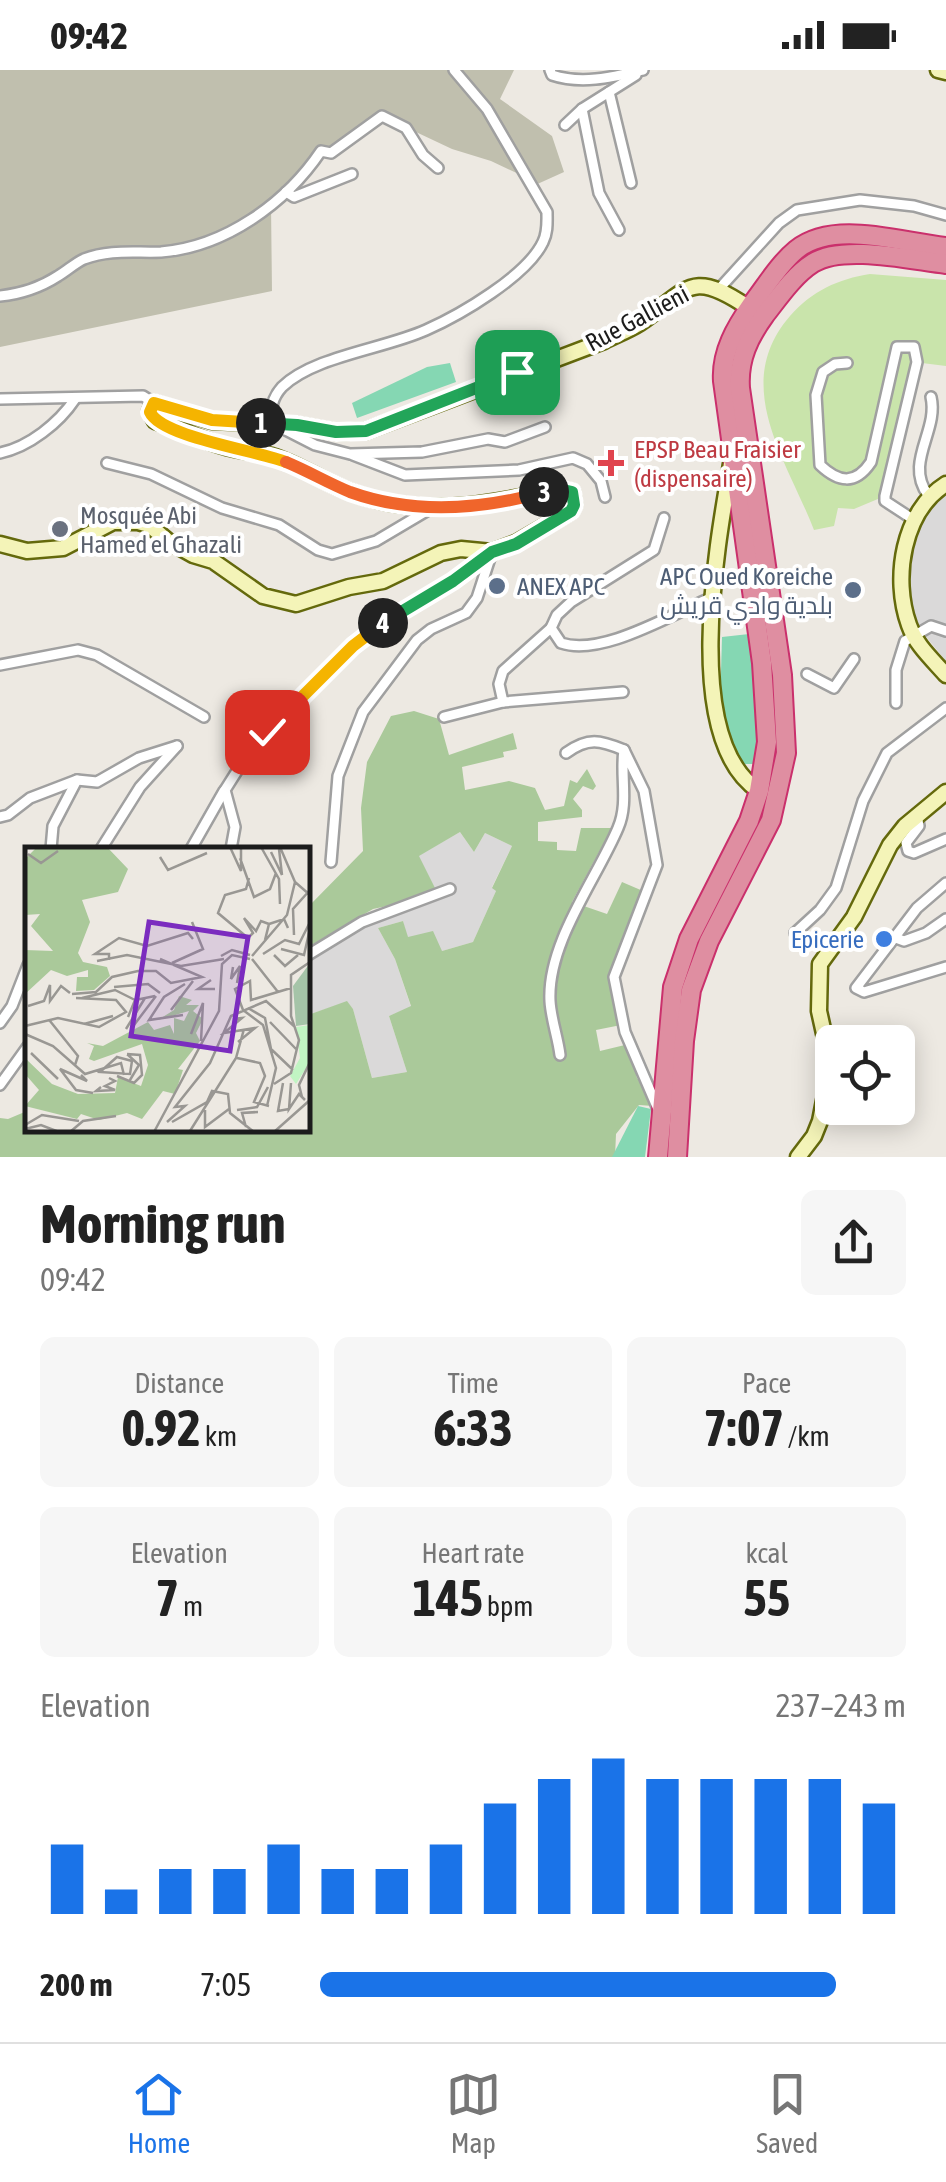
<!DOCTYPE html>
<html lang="en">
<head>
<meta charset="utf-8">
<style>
	body { margin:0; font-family:"Asap Condensed",Cairo,sans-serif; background:#f6f6f6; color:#222; height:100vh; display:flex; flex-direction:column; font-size:38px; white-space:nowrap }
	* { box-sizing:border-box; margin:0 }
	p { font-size:32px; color:#767676 }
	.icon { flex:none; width:55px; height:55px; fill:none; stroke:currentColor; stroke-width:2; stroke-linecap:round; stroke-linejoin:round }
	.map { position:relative; height:1087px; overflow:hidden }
	.drawer { display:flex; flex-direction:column; background:#fff; flex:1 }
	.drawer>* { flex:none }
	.fabs { position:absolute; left:815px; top:955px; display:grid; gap:20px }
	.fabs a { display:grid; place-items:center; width:100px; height:100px; border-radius:15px; background:#fff; box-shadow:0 5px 25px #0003; font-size:50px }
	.pin { position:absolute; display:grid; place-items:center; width:85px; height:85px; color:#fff; margin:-42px; border-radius:20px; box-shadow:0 5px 15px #0006 }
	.km { position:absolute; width:50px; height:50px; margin:-25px; border-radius:50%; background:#222; color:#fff; font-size:28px; line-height:50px; text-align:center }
	.round { display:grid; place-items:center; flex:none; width:105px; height:105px; border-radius:15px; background:#f6f6f6 }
	.overview { display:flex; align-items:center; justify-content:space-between; height:170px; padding:0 40px }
	h1 { font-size:55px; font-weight:700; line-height:75px }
	.metrics { display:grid; grid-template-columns:repeat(3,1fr); gap:15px; height:170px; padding:10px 40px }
	.metrics div { display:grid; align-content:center; border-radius:15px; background:#f6f6f6; text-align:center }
	.metrics b { font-size:50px; font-weight:700 }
	.metrics small { font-size:28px; font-weight:400 }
	.metrics p { font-size:28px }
	.chart { height:280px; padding:20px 40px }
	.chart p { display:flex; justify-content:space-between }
	.chart svg { width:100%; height:180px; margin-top:10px; stroke:#1a73e8; stroke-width:6 }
	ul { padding:0 40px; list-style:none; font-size:32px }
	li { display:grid; grid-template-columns:160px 120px 1fr; align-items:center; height:75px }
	li i { height:25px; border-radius:12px; background:#1a73e8 }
	.status { display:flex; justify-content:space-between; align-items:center; height:70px; padding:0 50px; background:#fff; direction:ltr }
	.status svg { height:28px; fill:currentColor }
	.tab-bar { display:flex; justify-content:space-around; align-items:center; height:140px; border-top:2px solid #e0e0e0; background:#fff; font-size:28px; color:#767676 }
	.tab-bar a { display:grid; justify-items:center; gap:5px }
	.tab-bar .current { color:#1a73e8 }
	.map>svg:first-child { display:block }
	.residential { fill:#dad9d9 }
	.construction { fill:#c0bfae }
	.grass { fill:#c9e4ab }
	.forest { fill:#aac99a }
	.pitch { fill:#85d7b3 }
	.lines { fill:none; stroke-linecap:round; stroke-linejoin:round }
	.street-casing { stroke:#a0a0a0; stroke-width:14 }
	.secondary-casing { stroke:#64690c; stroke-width:19 }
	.highway-casing { stroke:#ca306c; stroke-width:22 }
	.street { stroke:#fff; stroke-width:9 }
	.secondary { stroke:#f4f4b8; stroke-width:14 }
	.highway { stroke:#df8ea1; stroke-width:18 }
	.split-1-casing { stroke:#fff; stroke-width:20 }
	.split-2-casing { stroke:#fff; stroke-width:20 }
	.split-3-casing { stroke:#fff; stroke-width:20 }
	.split-4-casing { stroke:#fff; stroke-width:20 }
	.split-5-casing { stroke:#fff; stroke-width:20 }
	.split-1 { stroke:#22a559; stroke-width:12 }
	.split-2 { stroke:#f5b400; stroke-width:12 }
	.split-3 { stroke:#f0652b; stroke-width:12 }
	.split-4 { stroke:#22a559; stroke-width:12 }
	.split-5 { stroke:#f5b400; stroke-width:12 }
	.health-dot { fill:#e0444e; stroke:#fff; stroke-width:4 }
	.worship-dot { fill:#6b7280; stroke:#fff; stroke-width:4 }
	.service-dot { fill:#5c6f8a; stroke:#fff; stroke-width:4 }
	.shop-dot { fill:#3f7fe0; stroke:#fff; stroke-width:4 }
	.labels { text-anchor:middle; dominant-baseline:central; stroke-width:8; stroke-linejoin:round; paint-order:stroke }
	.street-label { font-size:25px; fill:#1c1c1c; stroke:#fff }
	.health-label { font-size:25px; fill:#be3a42; stroke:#fff; text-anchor:start }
	.worship-label { font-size:25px; fill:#5b616d; stroke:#fff; text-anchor:start }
	.service-label { font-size:25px; fill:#4e5e75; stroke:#fff; text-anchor:end }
	.shop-label { font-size:25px; fill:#366cbe; stroke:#fff; text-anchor:end }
	.inset-road { fill:none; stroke:#999793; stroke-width:2.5 }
	.view { fill:#7b2cbf; fill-opacity:0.15; stroke:#7b2cbf; stroke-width:5 }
	.inset-edge { fill:none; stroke:#1c1c1c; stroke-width:5 }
</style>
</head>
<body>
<div class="status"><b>09:42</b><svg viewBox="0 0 49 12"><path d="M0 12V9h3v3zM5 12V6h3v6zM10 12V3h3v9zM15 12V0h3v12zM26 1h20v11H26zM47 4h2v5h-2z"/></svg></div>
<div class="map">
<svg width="946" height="1087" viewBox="0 0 946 1087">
	<rect width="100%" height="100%" fill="#ede9e2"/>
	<g class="residential">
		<polygon points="946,417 946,591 914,552 908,533 905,494 919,442"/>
		<polygon points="460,762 474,782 485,763 512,776 492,817 496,821 473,872 442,881 407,868 403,851 378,858 395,889 411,937 389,946 407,1002 372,1008 353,939 347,932 308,945 308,885 362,852 414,835 418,786"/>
	</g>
	<polygon class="construction" points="0,0 514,0 500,29 552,66 564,102 533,116 523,106 491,91 452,79 382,46 338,76 321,81 271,135 272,221 0,277"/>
	<path class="grass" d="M870,204L946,210V296L922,293L909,352L885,426L854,439L838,438L834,456L814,460C787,390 730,315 790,246C812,221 838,209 870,204Z"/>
	<polygon class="forest" points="414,641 439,649 449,685 513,663 517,679 503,682 504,687 462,697 465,720 509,711 535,718 545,740 564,736 570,710 577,713 587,699 596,716 593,720 583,716 573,729 582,740 582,747 538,752 538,771 557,772 557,780 576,781 581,758 612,758 572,832 607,844 622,812 643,821 616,914 621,955 596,960 600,981 629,974 637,1008 652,1027 653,1036 639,1035 616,1064 615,1087 0,1087 0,1048 8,1049 27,1041 28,1060 308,1060 308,945 347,931 353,939 372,1008 407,1002 389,946 411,936 395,889 378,858 403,851 408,867 433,861 442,881 473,872 496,821 492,818 512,776 485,763 474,782 460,762 419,786 437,822 420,829 373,839 308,877 308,837 363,781 361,738 367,692 391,646"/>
	<g class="pitch">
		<polygon points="450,293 456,312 357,348 352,333 427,297"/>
		<polygon points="749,564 759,657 757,694 735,694 720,637 722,567"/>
		<polygon points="638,1036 651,1039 645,1087 612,1087"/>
	</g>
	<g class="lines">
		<g class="street-casing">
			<g id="street">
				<path d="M454,0L487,39L547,142C547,152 548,162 543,172C527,206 460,245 426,260C384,279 314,286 282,317C272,328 270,339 272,353L315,375L350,384L422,382L488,369L505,372L545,357"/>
				<path d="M550,0L552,5C582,15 613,7 643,0"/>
				<polyline points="609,22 631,113"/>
				<polyline points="582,39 599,123 619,160"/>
				<polyline points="565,55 582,39 636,5"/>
				<polyline points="286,122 294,127 352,104"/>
				<polyline points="719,219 779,153 797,140 860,130 914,136 946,145"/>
				<path d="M0,226C20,224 41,217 58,206C67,201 75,193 84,189C110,179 135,183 161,182C225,177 286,133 321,81L331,83L382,46L406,58L423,85L438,98"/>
				<path d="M847,293L835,294L823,302L816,325L820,395C838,412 855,416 871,392L897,277H914L917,292L885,426V431L914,450"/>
				<polyline points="0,329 143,326 154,333"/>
				<path d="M0,383C29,377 59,353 75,329"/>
				<polyline points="353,385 405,405 519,400 573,388 587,394 601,411 605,427"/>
				<polyline points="107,393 151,404 222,438 279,455 318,480 332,484 376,471 430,439"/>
				<path d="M928,425C904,392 939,361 931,327"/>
				<path d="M664,448L654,480L571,532L557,545L551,558L561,573C602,587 671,544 711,528"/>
				<polyline points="0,595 78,580 97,585 204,647"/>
				<polyline points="807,604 834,618 854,589"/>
				<polyline points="503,632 499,614 503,601 551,558"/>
				<polyline points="896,633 896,600 905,571 931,556 946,561"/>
				<polyline points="444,647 503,632 623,622"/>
				<path d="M566,683C588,667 600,670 624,680"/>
				<polyline points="917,745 919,756 906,773 908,781 914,783 946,769"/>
				<polyline points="0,747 8,745 30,728 77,710 97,712 139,688 177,676"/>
				<polyline points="51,779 53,756 77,710"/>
				<polyline points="101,779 140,717 177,676"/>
				<polyline points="191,779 224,721"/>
				<polyline points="231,779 235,757 225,720 254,674 353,576 375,558 471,500 491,483"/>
				<polyline points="331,792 338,706 363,642 417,570 431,559 466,543 477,528 491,485"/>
				<polyline points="946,813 917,838 856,918 864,922 946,897"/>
				<polyline points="795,863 820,840 836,818 863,731 887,683 946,638"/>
				<polyline points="893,867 904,871 926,863 946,849"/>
				<polyline points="308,885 362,852 450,819"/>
				<polyline points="0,953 12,936 28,895"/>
				<path d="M560,985C558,968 551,949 550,931C547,873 596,810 618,758C629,733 620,705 624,680L644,721L657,795L614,907L625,962L658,1039"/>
				<polyline points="0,1015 28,976"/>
			</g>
		</g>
		<g class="secondary-casing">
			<g id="secondary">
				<polyline points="938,0 946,2"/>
				<path d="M731,394C717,474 681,670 759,721"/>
				<path d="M946,414C903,441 892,508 909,555C916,575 932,589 946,605"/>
				<path d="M0,474L27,481L63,478L113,452H138L149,455L168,471L193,485L213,491L263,526L296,534L349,517L383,511L441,483L461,479L492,482L516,473L571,441L574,435L572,422L559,419C488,435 418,449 348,421C322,411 299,394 272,386C257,382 241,381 226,377C202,370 179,359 155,351L150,341L154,333L212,351L297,355L336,362L366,361L604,271C616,265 629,260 640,253C689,219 690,198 749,238"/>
				<polyline points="798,1087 814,1066 820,1051 831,995 819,941 820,894 854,847 890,775 905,756 946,722"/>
			</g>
		</g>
		<g class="highway-casing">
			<g id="highway">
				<path d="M658,1087L673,917L689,869L749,751L759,721L767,672L762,593L723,311C721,282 736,257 752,234C766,216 778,195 796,180C834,149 902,173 946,177"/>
				<path d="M677,1087L684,971L691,920L709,871L771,750L786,683L782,605L740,318C738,289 749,267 765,245C779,227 794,205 813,193C843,174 911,190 946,194"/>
			</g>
		</g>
		<use href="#street" class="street"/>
		<use href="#secondary" class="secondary"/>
		<use href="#highway" class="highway"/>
	</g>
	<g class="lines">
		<g class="split-1-casing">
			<polyline id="split-1" points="261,353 297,355 336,362 366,361 517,302"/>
		</g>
		<g class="split-2-casing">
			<path id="split-2" d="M261,353L212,350L154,333L150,342C161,367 259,381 286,392"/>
		</g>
		<g class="split-3-casing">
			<path id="split-3" d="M286,392C308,401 328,413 350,422C414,445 480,440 544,422"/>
		</g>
		<g class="split-4-casing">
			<polyline id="split-4" points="383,553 453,511 492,482 516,474 571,441 574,435 572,422 559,419 544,422"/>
		</g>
		<g class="split-5-casing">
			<polyline id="split-5" points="267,662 353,576 383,553"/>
		</g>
		<use href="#split-1" class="split-1"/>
		<use href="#split-2" class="split-2"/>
		<use href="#split-3" class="split-3"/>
		<use href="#split-4" class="split-4"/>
		<use href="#split-5" class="split-5"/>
	</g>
	<path class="health-dot" d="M606 378h10v10h10v10h-10v10h-10v-10h-10v-10h10z"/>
	<circle class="worship-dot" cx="60" cy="459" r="10"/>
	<g class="service-dot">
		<circle cx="497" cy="516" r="10"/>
		<circle cx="853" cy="520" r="10"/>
	</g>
	<circle class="shop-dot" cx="884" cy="869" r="10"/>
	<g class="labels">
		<g class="street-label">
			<text transform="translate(637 248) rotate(-28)">Rue Gallieni</text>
		</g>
		<g class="health-label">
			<text x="634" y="379">EPSP Beau Fraisier<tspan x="634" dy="29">(dispensaire)</tspan></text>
		</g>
		<g class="worship-label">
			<text x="80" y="445">Mosquée Abi<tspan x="80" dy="29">Hamed el Ghazali</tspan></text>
		</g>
		<g class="service-label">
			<text x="833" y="506">APC Oued Koreiche<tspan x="833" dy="29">بلدية وادي قريش</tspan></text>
			<text x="517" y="516" text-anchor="start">ANEX APC</text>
		</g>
		<g class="shop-label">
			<text x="864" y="869">Epicerie</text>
		</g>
	</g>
	<g transform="translate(25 777)">
		<rect width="285" height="285" fill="#ede9e2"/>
		<path d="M12,0H82L103,22L93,45L57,53L65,75L53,106L58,115L82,120L85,129L69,143L51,144L52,130H63V123L42,129L26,123L0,147V103L28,104L6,79L15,67L0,68V12ZM154,149L167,153L161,158H174L168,164L178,172L171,186L175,194L153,222L158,223L150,247L138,244L117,272L102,266L74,273L56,267L52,272L0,259L14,243L0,227L1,212L27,237L53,247L90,246L93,230L116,239L123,218L117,197L69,214L64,212L69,199L62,196L78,199L123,175L129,183L145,178L149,187V171L159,174L164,164L133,173L149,163Z" fill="#aac99a"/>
		<path d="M285,116V177L271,179L268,139Z" fill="#a5c4a8"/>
		<path d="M285,178V215L271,237L265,229L275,211L271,180Z" fill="#c1f5c3"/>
		<path class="inset-road" d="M205,0L216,24V0M236,0L254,32L255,57M255,0L270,35L285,48M246,5L257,28L254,2M3,7L16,16L33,4M135,10L143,23L182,6M215,11L229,50L245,42L251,26M224,31L221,42L200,48L193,66L223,91L228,86L219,71L231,84L236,74L244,77M269,88L268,62L285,43M240,93L244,77L259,72L263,81M256,102L279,108L284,86M238,107L260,93L274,97L285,75M249,108L260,119L273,108M196,109L207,103L225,108M227,109L262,68L270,35M227,112L253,145M84,113V107H70L94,91L122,99L163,86L168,92M72,114L102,108L156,119L199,112M147,116L178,102L167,75M208,120L206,132L215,119L212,136M186,133L173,142H190M89,140L123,137L135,146M47,147L71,145L87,130L113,124H131L146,136L177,130L135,112M57,151L90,143L110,153M3,159L19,154L25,138V154L36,139L45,146M223,161L240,171L246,202L268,223M146,163L168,134M158,168L124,173L139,150L160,137M103,170L110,153L130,149M208,172L217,171L199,186L230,181L213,195M25,174L53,209L50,218M245,175L271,202M59,177L88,169M0,179L33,171L74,180L101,165L91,153L51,151M101,182L120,151M106,182L131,149M0,187L28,199L60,227L96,216L99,228M166,187L178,156L176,194M6,206L33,232M102,207L114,218L105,233M92,210L107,214L105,227L75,225ZM212,211L235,216L240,229L229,255L244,259M56,228L62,234L35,222L51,243L68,246M92,229L109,236L117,228L115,208L102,207M258,236L253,264L264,262M266,236L264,262L274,247L280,253M249,237L266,226L274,193L266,169V128L285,115M76,240L71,244L90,243L80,239L90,234L84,231M277,250L274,238L285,215M242,259L251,221L238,178L218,163L210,142L225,134L226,153L266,141M180,263V280L204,262M212,263L232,260L243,240M142,275L160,259L150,260L185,216L206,169L241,154L270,180M147,275L182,255L187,244L203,247L205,266L229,285M0,278L17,268L54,274M221,280L217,266L233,265M0,282L16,278L34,285M165,284L211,211L219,182M45,285L58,274L91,269M129,285L194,164L197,117L207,108L225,112M249,285L285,253"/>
		<path class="view" d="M124,75L223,90L205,204L106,189Z"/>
		<rect width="285" height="285" class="inset-edge"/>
	</g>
</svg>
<div class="fabs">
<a><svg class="icon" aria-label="locate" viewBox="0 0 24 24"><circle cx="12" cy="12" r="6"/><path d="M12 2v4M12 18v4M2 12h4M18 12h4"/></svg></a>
</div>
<div class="pin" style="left:517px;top:302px;background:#1e9e55"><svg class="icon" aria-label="arrive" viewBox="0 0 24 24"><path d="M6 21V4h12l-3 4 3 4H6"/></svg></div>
<div class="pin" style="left:267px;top:662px;background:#d93025"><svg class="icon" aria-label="check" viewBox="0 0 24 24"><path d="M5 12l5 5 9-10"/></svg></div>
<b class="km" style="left:261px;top:353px">1</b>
<b class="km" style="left:544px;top:422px">3</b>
<b class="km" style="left:383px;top:553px">4</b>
</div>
<section class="drawer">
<div class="overview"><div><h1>Morning run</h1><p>09:42</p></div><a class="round"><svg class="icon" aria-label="share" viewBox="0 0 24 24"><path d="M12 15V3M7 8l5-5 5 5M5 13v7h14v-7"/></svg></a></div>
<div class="metrics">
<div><p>Distance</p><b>0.92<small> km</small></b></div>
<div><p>Time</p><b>6:33</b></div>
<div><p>Pace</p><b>7:07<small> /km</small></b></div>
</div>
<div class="metrics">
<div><p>Elevation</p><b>7<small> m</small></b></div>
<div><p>Heart rate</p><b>145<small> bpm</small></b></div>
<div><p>kcal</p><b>55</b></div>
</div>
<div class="chart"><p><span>Elevation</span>237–243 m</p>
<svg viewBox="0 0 160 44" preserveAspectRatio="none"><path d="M5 44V27M15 44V38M25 44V33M35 44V33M45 44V27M55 44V33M65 44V33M75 44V27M85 44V17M95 44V11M105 44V6M115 44V11M125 44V11M135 44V11M145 44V11M155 44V17"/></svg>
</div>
<ul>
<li><b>200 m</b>7:05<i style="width:88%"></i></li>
</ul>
</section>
<nav class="tab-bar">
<a class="current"><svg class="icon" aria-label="home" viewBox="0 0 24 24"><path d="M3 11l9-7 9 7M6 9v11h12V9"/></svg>Home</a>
<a><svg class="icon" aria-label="map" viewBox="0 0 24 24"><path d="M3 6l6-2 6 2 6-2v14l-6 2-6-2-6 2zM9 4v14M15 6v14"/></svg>Map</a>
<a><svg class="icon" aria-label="saved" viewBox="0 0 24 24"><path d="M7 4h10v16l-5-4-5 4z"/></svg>Saved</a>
</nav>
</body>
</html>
